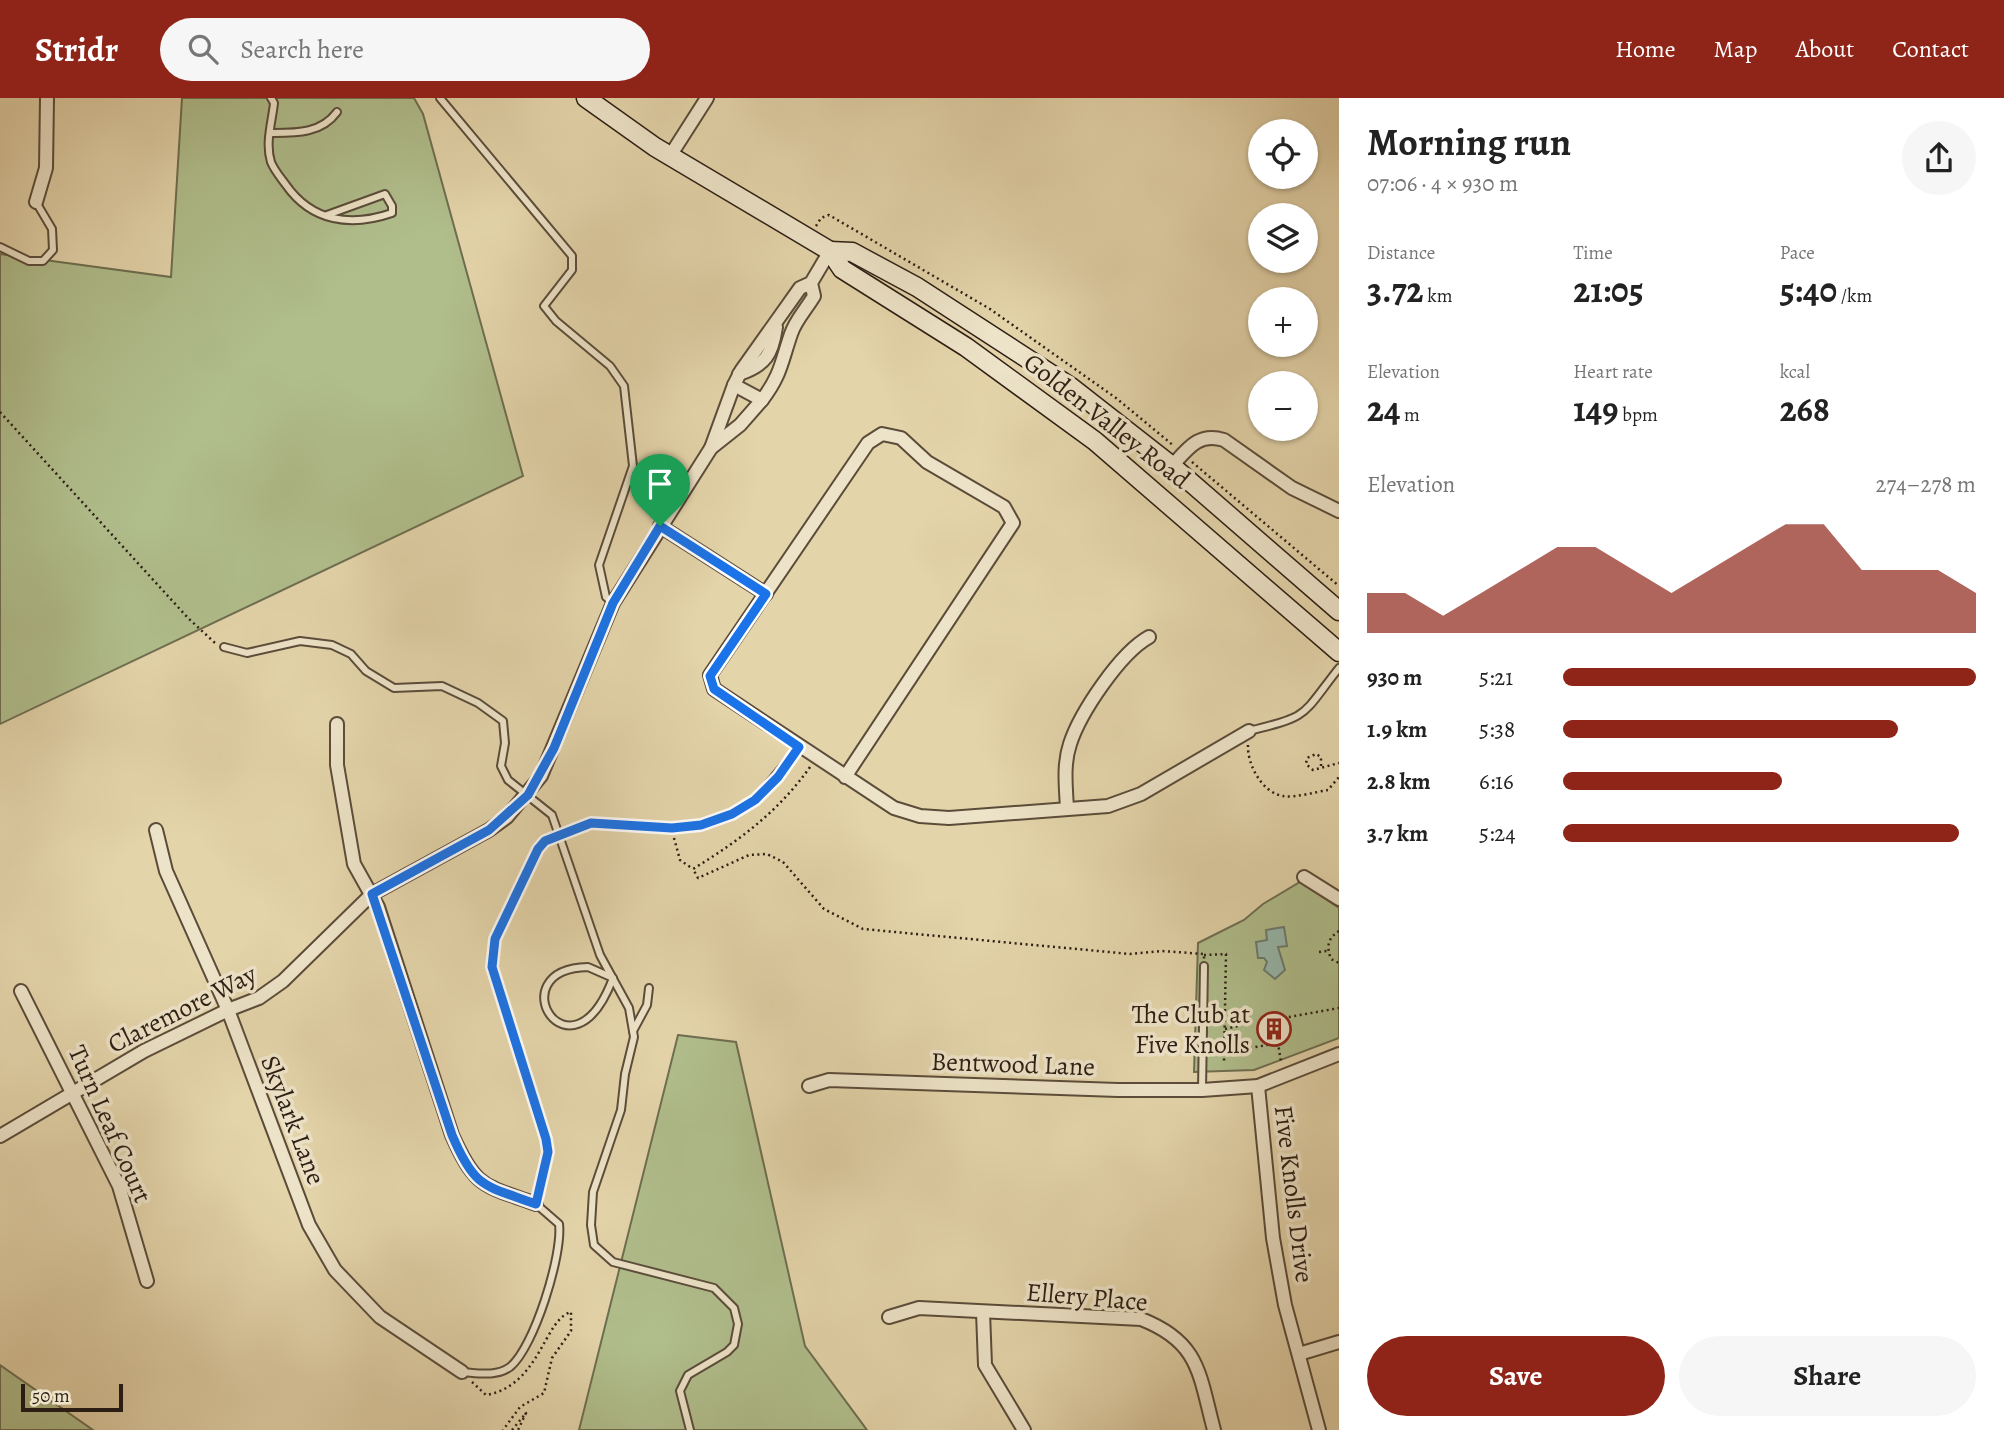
<!DOCTYPE html>
<html lang="en">
<head>
<meta charset="utf-8">
<style>
	body { margin:0; font-family:Alegreya,serif; background:#f6f6f6; color:#222; height:100vh; display:flex; flex-direction:column; font-size:26px; white-space:nowrap }
	* { box-sizing:border-box; margin:0 }
	p { font-size:23px; color:#767676 }
	.icon { flex:none; width:38px; height:38px; fill:none; stroke:currentColor; stroke-width:2; stroke-linecap:round; stroke-linejoin:round }
	.map { position:relative; flex:1; overflow:hidden }
	.side { display:flex; flex-direction:column; background:#fff; width:665px }
	.side>* { flex:none }
	.fabs { position:absolute; left:1248px; top:21px; display:grid; gap:14px }
	.fabs a { display:grid; place-items:center; width:70px; height:70px; border-radius:50%; background:#fff; box-shadow:0 2px 5px #0004; font-size:35px }
	.scale { position:absolute; left:21px; bottom:18px; width:102px; box-sizing:border-box; padding-left:7px; border:4px solid #2d1e14; border-top:0; font-size:19px; line-height:24px; white-space:nowrap; color:#2d1e14; -webkit-text-stroke:5px #ede3c8; paint-order:stroke }
	.pin { position:absolute; display:grid; place-items:center; width:60px; height:60px; color:#fff; margin:-72px -30px; border-radius:50% 50% 50% 0; rotate:-45deg; box-shadow:0 0 7px #0007 }
	.pin .icon { rotate:45deg }
	.round { display:grid; place-items:center; flex:none; width:74px; height:74px; border-radius:37px; background:#f6f6f6 }
	.headline { display:flex; align-items:center; justify-content:space-between; height:119px; padding:0 28px }
	h1 { font-size:38px; font-weight:600; line-height:52px }
	.stats { display:grid; grid-template-columns:repeat(3,1fr); gap:10px; height:119px; padding:7px 28px }
	.stats div { display:grid; align-content:center }
	.stats b { font-size:35px; font-weight:600 }
	.stats small { font-size:19px; font-weight:400 }
	.stats p { font-size:19px }
	.chart { height:196px; padding:14px 28px }
	.chart p { display:flex; justify-content:space-between }
	.chart svg { width:100%; height:126px; margin-top:7px; fill:#8f2418; opacity:.7 }
	.action { display:flex; gap:14px; margin-top:auto; padding:14px 28px }
	.action a { flex:1; height:80px; border-radius:42px; background:#8f2418; color:#fff; font-size:28px; font-weight:600; line-height:80px; text-align:center }
	.action a+a { background:#f6f6f6; color:#222 }
	ul { padding:0 28px; list-style:none; font-size:23px }
	li { display:grid; grid-template-columns:112px 84px 1fr; align-items:center; height:52px }
	li i { height:18px; border-radius:9px; background:#8f2418 }
	header { display:flex; align-items:center; gap:42px; box-sizing:border-box; height:98px; padding:0 35px; background:#8f2418; color:#fff }
	header strong { font-size:33px }
	nav { display:flex; gap:38px; margin-inline-start:auto; font-size:24px }
	.search { width:490px; height:63px; background:#f6f6f6; display:flex; align-items:center; gap:18px; box-sizing:border-box; padding:0 24px; border-radius:38px; color:#767676; font-size:26px }
	main { display:flex; flex:1; min-height:0 }
	.map>svg:first-child { display:block }
	.green { fill:#b0be8c; stroke:#6e6e50; stroke-width:2 }
	.water { fill:#95b8ac; stroke:#6b7a6f; stroke-width:2 }
	.lines { fill:none; stroke-linecap:round; stroke-linejoin:round }
	.lane-casing { stroke:#5b4c3a; stroke-width:10 }
	.street-casing { stroke:#5b4c3a; stroke-width:16 }
	.secondary-casing { stroke:#2d1e14; stroke-width:21 }
	.path { stroke:#2d1e14; stroke-width:2.5; stroke-dasharray:2 3.5; stroke-linecap:butt }
	.lane { stroke:#ede3c8; stroke-width:6 }
	.street { stroke:#ede3c8; stroke-width:12 }
	.secondary { stroke:#ede3c8; stroke-width:18 }
	.route-casing { stroke:#fff; stroke-width:14 }
	.route { stroke:#1a73e8; stroke-width:9 }
	.labels { text-anchor:middle; dominant-baseline:central; stroke-width:7; stroke-linejoin:round; paint-order:stroke }
	.street-label { font-size:26px; fill:#2d1e14; stroke:#ede3c8 }
	.poi-label { font-size:26px; fill:#2d1e14; stroke:#ede3c8; text-anchor:end }
</style>
</head>
<body>
<header>
<strong>Stridr</strong>
<div class="search"><svg class="icon" aria-label="search" viewBox="0 0 24 24"><circle cx="10" cy="10" r="6"/><path d="M15 15l6 6"/></svg>Search here</div>
<nav><a>Home</a><a>Map</a><a>About</a><a>Contact</a></nav>
</header>
<main>
<div class="map">
<svg width="1339" height="1332" viewBox="0 0 1339 1332">
	<rect width="100%" height="100%" fill="#e4d4aa"/>
	<filter id="stains"><feTurbulence type="fractalNoise" baseFrequency=".00286" numOctaves="4"/><feColorMatrix values="0 0 0 0 .2 0 0 0 0 .09 0 0 0 0 .02 0 0 0 .5 -.17"/></filter>
	<radialGradient id="worn" r=".72"><stop offset=".6" stop-color="#630" stop-opacity="0"/><stop offset="1" stop-color="#630" stop-opacity=".3"/></radialGradient>
	<g class="green">
		<polygon points="182,0 414,0 423,16 523,378 0,626 0,156 171,179"/>
		<polygon points="1300,784 1339,810 1339,940 1254,972 1194,974 1198,845 1244,822 1263,806"/>
		<polygon points="678,937 736,944 805,1248 867,1332 579,1332"/>
		<polygon points="0,1267 93,1332 0,1332"/>
	</g>
	<polygon class="water" points="1284,829 1287,848 1278,849 1285,872 1275,881 1264,872 1267,864 1264,860 1258,860 1256,844 1267,842 1266,832"/>
	<g class="lines">
		<g class="lane-casing">
			<g id="lane">
				<path d="M271,0L274,5C272,24 265,45 271,64C274,72 281,80 286,87C312,124 351,129 392,115V108L385,96L327,117"/>
				<polyline points="440,0 572,158 572,172 544,208 556,223 610,268 624,288 633,368 599,467 606,499 613,505"/>
				<path d="M270,35C295,35 321,36 337,14"/>
				<polyline points="0,149 29,163 43,163 53,152 52,131 36,104"/>
				<polyline points="224,549 247,555 300,543 332,547 351,556 366,573 394,590 442,588 478,605 503,623 505,645 501,668 508,682 552,717 600,857 629,910 634,939 625,976 621,1012 593,1094 591,1127 594,1147 613,1164 714,1190 734,1210 738,1226 734,1247 727,1254 688,1277 680,1293 690,1332"/>
				<path d="M1249,633C1311,618 1301,618 1339,570"/>
				<path d="M588,869L613,880C571,992 496,871 588,869Z"/>
				<polyline points="633,933 647,907 649,890"/>
				<polyline points="1202,992 1204,868"/>
				<path d="M462,1274C478,1275 496,1279 510,1269C534,1250 563,1156 559,1126L536,1106L548,1054L546,1041L492,869L495,841L538,751L545,743L591,725L672,730L701,727L732,717L755,702L799,649"/>
			</g>
		</g>
		<g class="street-casing">
			<g id="street">
				<polyline points="670,58 707,0"/>
				<polyline points="36,104 46,70 47,0"/>
				<path d="M811,185L814,198C807,210 795,223 791,236C781,265 781,277 762,302L734,287L741,273L800,190L811,185L830,153"/>
				<path d="M739,276C766,267 772,256 776,229"/>
				<polyline points="734,287 711,350 740,327 762,302"/>
				<path d="M1172,368C1188,350 1199,334 1224,342L1292,390L1339,413"/>
				<polyline points="660,428 766,496"/>
				<path d="M337,626V667L354,766L378,809L452,1037C476,1091 484,1087 536,1106"/>
				<polyline points="845,679 1013,425 1004,409 927,364 901,340 882,336 868,345 710,577 714,591 894,710 920,718 949,720 1108,708 1141,696 1249,633"/>
				<path d="M1067,711C1066,689 1063,667 1070,646C1080,615 1120,555 1149,539"/>
				<polyline points="156,732 166,773 228,912 309,1127 335,1172 380,1219 462,1274"/>
				<polyline points="1304,779 1339,801"/>
				<polyline points="21,893 119,1088 147,1183"/>
				<polyline points="809,988 829,982 1118,992 1202,992 1258,988 1339,956"/>
				<polyline points="1258,988 1273,1140 1285,1207 1319,1332"/>
				<polyline points="0,1038 144,953 228,912 259,900 283,883 372,796 489,732 507,719 541,678 613,505 711,350"/>
				<polyline points="983,1214 985,1267 1024,1332"/>
				<path d="M889,1219L919,1210L1141,1221C1200,1244 1199,1276 1214,1332"/>
				<polyline points="1299,1256 1339,1244"/>
			</g>
		</g>
		<g class="secondary-casing">
			<g id="secondary">
				<polyline points="586,0 655,49 830,153 842,171 966,249 1095,343 1339,554"/>
				<polyline points="830,153 852,154 917,189 1071,289 1172,368 1339,513"/>
			</g>
		</g>
		<g class="path">
			<polyline points="816,128 821,120 829,117 990,211 1116,300 1174,348"/>
			<polyline points="0,314 188,520 215,545"/>
			<polyline points="1192,364 1339,488"/>
			<path d="M1248,647C1247,666 1262,695 1283,698C1296,700 1315,694 1328,692L1339,679"/>
			<polyline points="1321,668 1321,659 1316,656 1307,660 1306,666 1313,672 1339,665"/>
			<path d="M810,669C778,714 740,742 693,771L698,780L749,757L767,756L783,764L824,811L863,831L1130,856L1162,853L1204,856V861"/>
			<polyline points="674,740 680,762 693,771"/>
			<path d="M1339,833C1328,840 1326,848 1331,861L1339,865"/>
			<polyline points="1319,854 1327,853"/>
			<polyline points="1204,857 1226,856 1224,964"/>
			<polyline points="1212,919 1236,915"/>
			<polyline points="1278,921 1339,910"/>
			<polyline points="1225,931 1238,928"/>
			<polyline points="1223,955 1278,945 1281,964"/>
			<path d="M472,1284L486,1297C540,1288 544,1221 571,1214V1233L552,1260L544,1295L520,1309L503,1332"/>
			<polyline points="512,1332 526,1315 518,1332"/>
		</g>
		<use href="#lane" class="lane"/>
		<use href="#street" class="street"/>
		<use href="#secondary" class="secondary"/>
	</g>
	<g class="lines">
		<g class="route-casing">
			<path id="route" d="M660,428L766,496L710,578L714,591L799,649L778,679L755,702L732,716L701,727L672,730L591,725L545,743L538,751L495,841L492,869L546,1041L548,1054L536,1106C484,1087 475,1091 452,1037L372,796L489,732L528,697L554,650L613,505Z"/>
		</g>
		<use href="#route" class="route"/>
	</g>
	<defs>
		<g id="building-ring" transform="scale(1.75)"><circle r="9.5" fill="#ede3c8" stroke="#8f2418" stroke-width="1.5"/><path d="M-4-6H4V6H1V3H-1V6H-4ZM-2.5-4.3h1.7v1.8h-1.7ZM.8-4.3h1.7v1.8H.8ZM-2.5-1h1.7V.8h-1.7ZM.8-1h1.7V.8H.8Z" fill="#8f2418"/></g>
	</defs>
	<g fill-rule="evenodd">
		<use href="#building-ring" x="1274" y="931"/>
	</g>
	<g class="labels">
		<g class="street-label">
			<text transform="translate(1107 323) rotate(38)">Golden Valley Road</text>
			<text transform="translate(182 911) rotate(-27)">Claremore Way</text>
			<text transform="translate(1013 966) rotate(2)">Bentwood Lane</text>
			<text transform="translate(293 1022) rotate(69)">Skylark Lane</text>
			<text transform="translate(110 1026) rotate(66)">Turn Leaf Court</text>
			<text transform="translate(1294 1096) rotate(83)">Five Knolls Drive</text>
			<text transform="translate(1087 1199) rotate(5)">Ellery Place</text>
		</g>
		<g class="poi-label">
			<text x="1250" y="916">The Club at<tspan x="1250" dy="30">Five Knolls</tspan></text>
		</g>
	</g>
	<rect width="100%" height="100%" filter="url(#stains)"/>
	<rect width="100%" height="100%" fill="url(#worn)"/>
</svg>
<div class="fabs">
<a><svg class="icon" aria-label="locate" viewBox="0 0 24 24"><circle cx="12" cy="12" r="6"/><path d="M12 2v4M12 18v4M2 12h4M18 12h4"/></svg></a>
<a><svg class="icon" aria-label="layers" viewBox="0 0 24 24"><path d="M12 4l9 5-9 5-9-5zM3 14l9 5 9-5"/></svg></a>
<a>+</a>
<a>−</a>
</div>
<div class="scale">50 m</div>
<div class="pin" style="left:660px;top:428px;background:#1e9e55"><svg class="icon" aria-label="arrive" viewBox="0 0 24 24"><path d="M6 21V4h12l-3 4 3 4H6"/></svg></div>
</div>
<section class="side">
<div class="headline"><div><h1>Morning run</h1><p>07:06 · 4 × 930 m</p></div><a class="round"><svg class="icon" aria-label="share" viewBox="0 0 24 24"><path d="M12 15V3M7 8l5-5 5 5M5 13v7h14v-7"/></svg></a></div>
<div class="stats">
<div><p>Distance</p><b>3.72<small> km</small></b></div>
<div><p>Time</p><b>21:05</b></div>
<div><p>Pace</p><b>5:40<small> /km</small></b></div>
</div>
<div class="stats">
<div><p>Elevation</p><b>24<small> m</small></b></div>
<div><p>Heart rate</p><b>149<small> bpm</small></b></div>
<div><p>kcal</p><b>268</b></div>
</div>
<div class="chart"><p><span>Elevation</span>274–278 m</p>
<svg viewBox="0 0 160 44" preserveAspectRatio="none"><path d="M0 44V30L10 30L20 38L30 30L40 22L50 14L60 14L70 22L80 30L90 22L100 14L110 6L120 6L130 22L140 22L150 22L160 30V44z"/></svg>
</div>
<ul>
<li><b>930 m</b>5:21<i style="width:100%"></i></li>
<li><b>1.9 km</b>5:38<i style="width:81%"></i></li>
<li><b>2.8 km</b>6:16<i style="width:53%"></i></li>
<li><b>3.7 km</b>5:24<i style="width:96%"></i></li>
</ul>
<div class="action"><a>Save</a><a>Share</a></div>
</section>
</main>
</body>
</html>
